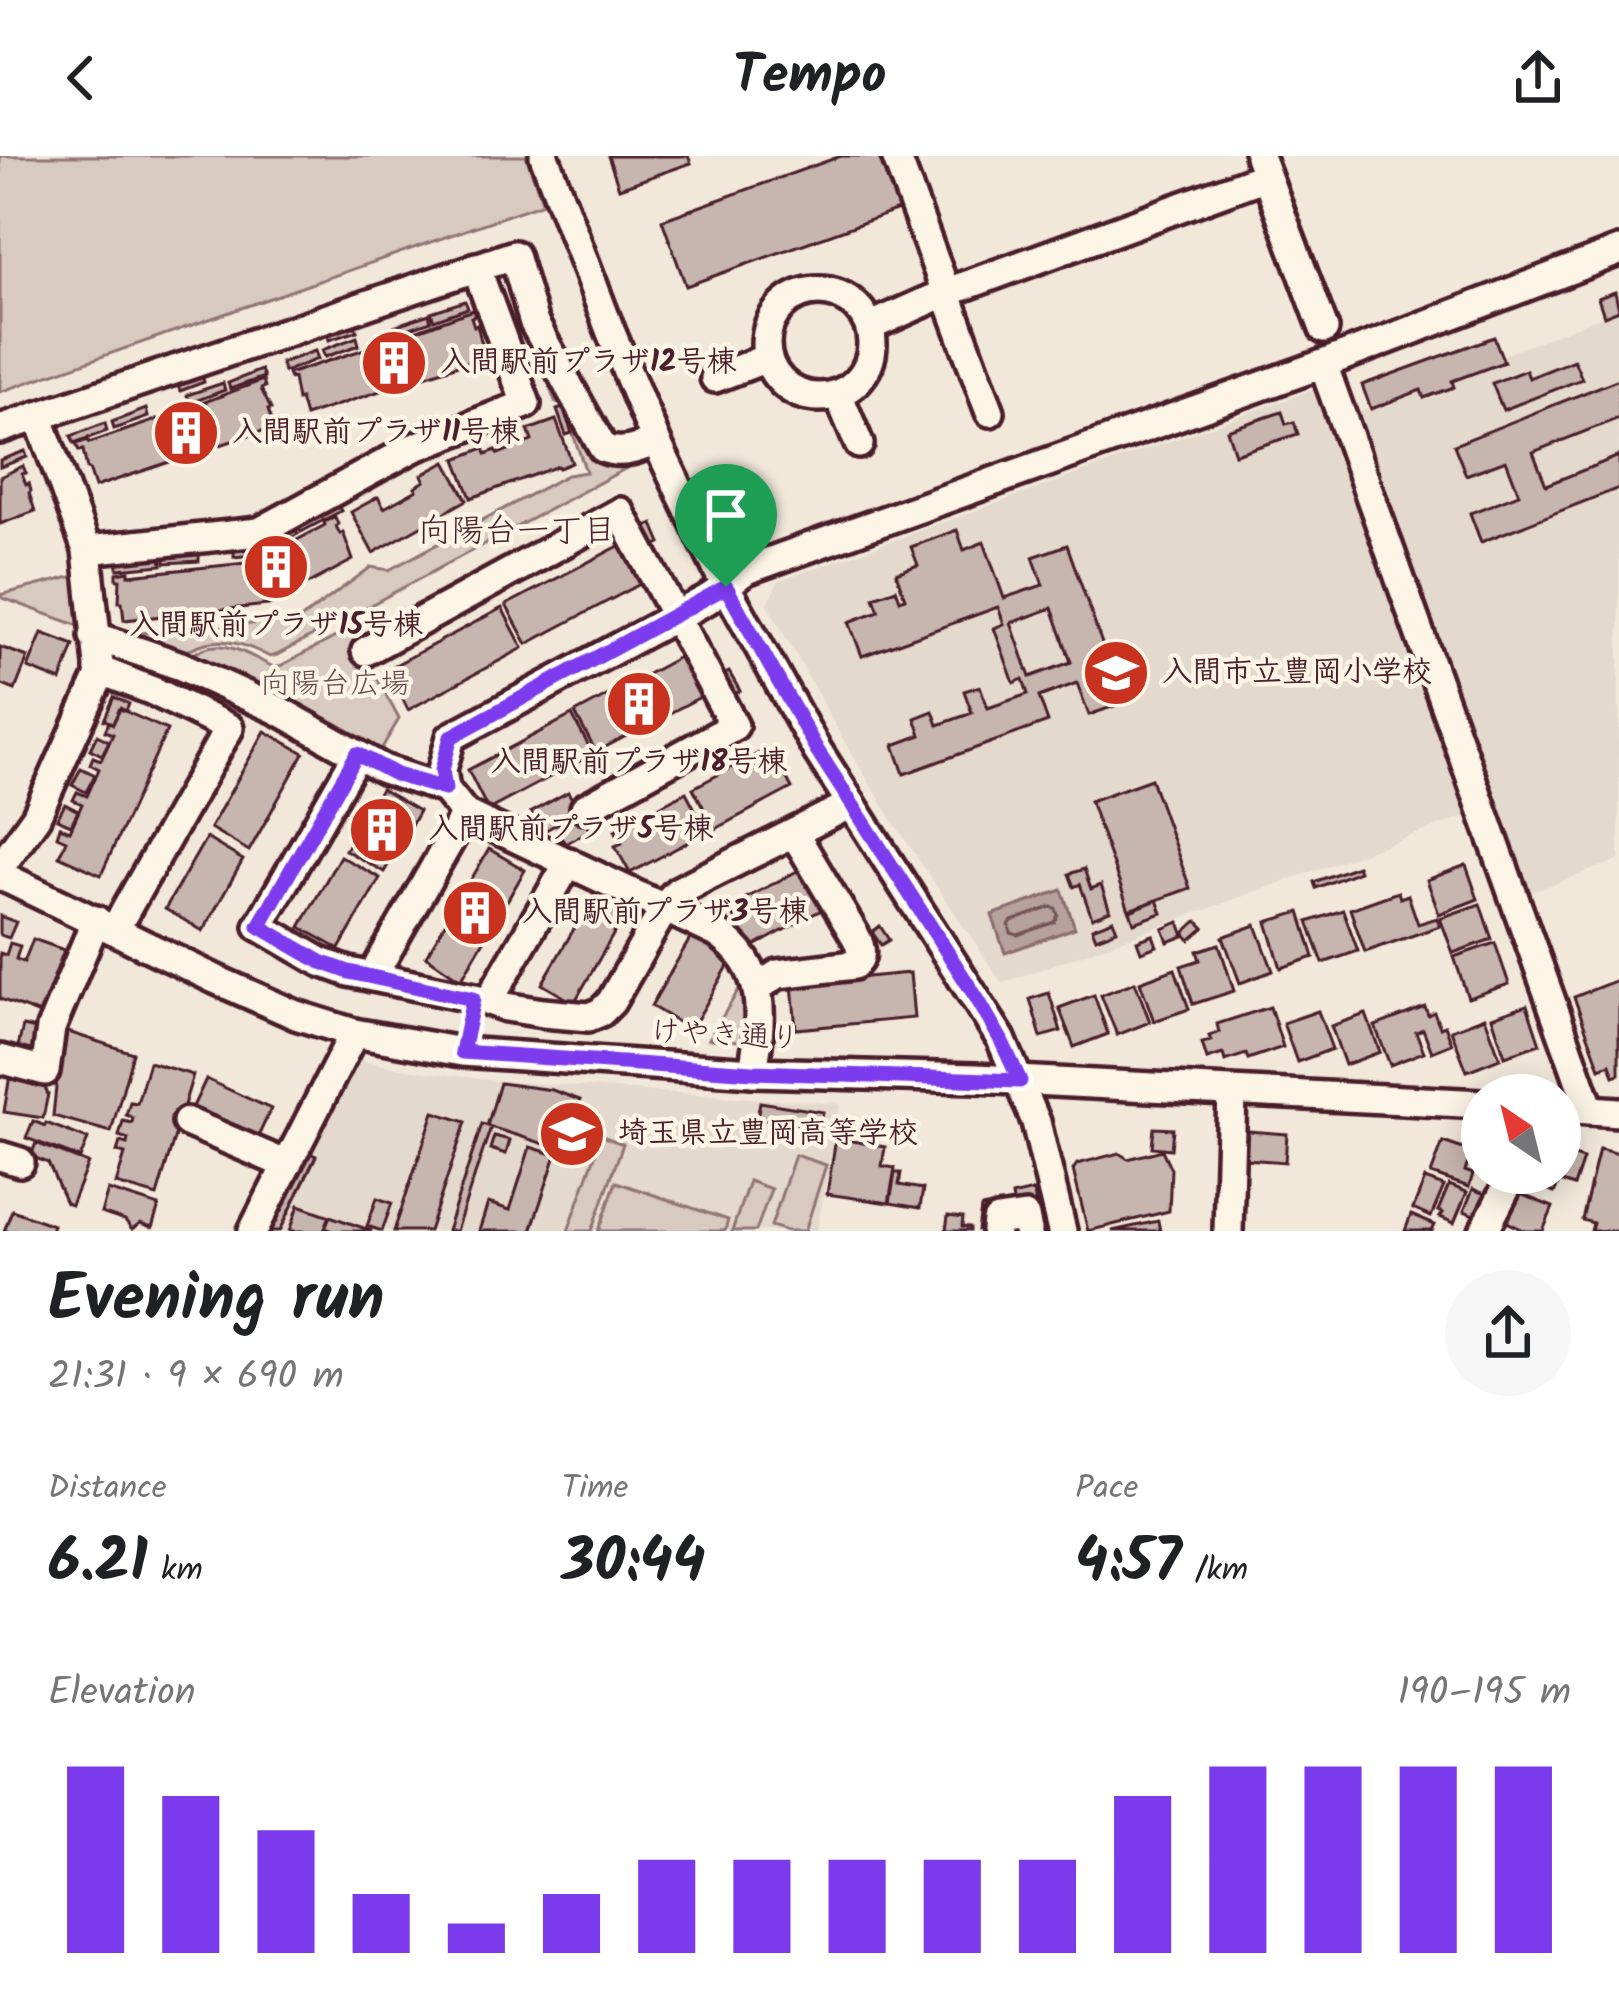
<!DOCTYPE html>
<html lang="en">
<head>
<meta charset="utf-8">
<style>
	body { margin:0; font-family:Kalam,"Klee One",sans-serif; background:#f6f6f6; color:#202124; height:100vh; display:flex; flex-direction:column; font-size:45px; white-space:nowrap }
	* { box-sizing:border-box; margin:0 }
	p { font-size:39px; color:#757577 }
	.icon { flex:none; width:66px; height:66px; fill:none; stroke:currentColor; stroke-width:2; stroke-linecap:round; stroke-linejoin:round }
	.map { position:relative; height:1075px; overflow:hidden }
	.details { display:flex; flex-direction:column; background:#fff; flex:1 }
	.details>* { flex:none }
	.needle { width:78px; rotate:325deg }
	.fabs { position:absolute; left:1461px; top:918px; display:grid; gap:24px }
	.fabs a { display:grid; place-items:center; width:120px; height:120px; border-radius:50%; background:#fff; box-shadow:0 6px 30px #0003; font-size:60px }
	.pin { position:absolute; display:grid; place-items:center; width:102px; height:102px; color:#fff; margin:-123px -51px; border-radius:50% 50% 50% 0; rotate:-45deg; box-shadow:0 0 12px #0007 }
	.pin .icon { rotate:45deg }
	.round { display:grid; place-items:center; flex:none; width:126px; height:126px; border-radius:63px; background:#f6f6f6 }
	.overview { display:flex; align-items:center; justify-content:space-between; height:204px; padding:0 48px }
	h1 { font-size:66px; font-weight:700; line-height:90px }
	.stats { display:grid; grid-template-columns:repeat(3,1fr); gap:18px; height:204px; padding:12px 48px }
	.stats div { display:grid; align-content:center }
	.stats b { font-size:60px; font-weight:700 }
	.stats small { font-size:33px; font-weight:400 }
	.stats p { font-size:33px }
	.chart { height:336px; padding:24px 48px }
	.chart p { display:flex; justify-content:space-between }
	.chart svg { width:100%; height:216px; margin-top:12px; stroke:#7c3aed; stroke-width:6 }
	header { display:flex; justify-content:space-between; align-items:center; height:156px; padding:0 48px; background:#fff; font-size:54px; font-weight:700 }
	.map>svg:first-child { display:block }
	.built { fill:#e4d9cd }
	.green { fill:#d8cac0; stroke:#917476; stroke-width:3 }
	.water { fill:#b6a19c; stroke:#8b6d6f; stroke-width:3 }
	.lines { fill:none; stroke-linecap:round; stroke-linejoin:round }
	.shore { stroke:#755358; stroke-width:3 }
	.building { fill:#c7b6af; stroke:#4a1f2b; stroke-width:3; fill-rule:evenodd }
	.minor-casing { stroke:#4a1f2b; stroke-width:36 }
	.minor { stroke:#fcf5e5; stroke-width:27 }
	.route-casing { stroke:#fff; stroke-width:24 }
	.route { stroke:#7c3aed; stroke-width:15 }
	.labels { text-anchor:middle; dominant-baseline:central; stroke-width:9; stroke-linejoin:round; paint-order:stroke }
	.poi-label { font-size:30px; font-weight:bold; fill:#4a1f2b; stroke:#fcf5e5; text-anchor:start }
	.park-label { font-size:30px; fill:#6e4a50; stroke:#fcf5e5 }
	.street-label { font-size:30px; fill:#4a1f2b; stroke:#fcf5e5 }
	.neighbourhood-label { font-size:33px; fill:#4a1f2b; stroke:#fcf5e5 }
</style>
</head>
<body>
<header><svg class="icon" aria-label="back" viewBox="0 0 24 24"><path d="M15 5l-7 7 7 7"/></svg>Tempo<svg class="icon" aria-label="share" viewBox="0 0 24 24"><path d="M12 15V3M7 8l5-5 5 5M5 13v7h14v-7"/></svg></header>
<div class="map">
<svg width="1619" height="1075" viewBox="0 0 1619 1075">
	<rect width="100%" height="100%" fill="#f1e8da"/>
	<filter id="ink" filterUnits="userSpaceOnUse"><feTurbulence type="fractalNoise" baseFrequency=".00833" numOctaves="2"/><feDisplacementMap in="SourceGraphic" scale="24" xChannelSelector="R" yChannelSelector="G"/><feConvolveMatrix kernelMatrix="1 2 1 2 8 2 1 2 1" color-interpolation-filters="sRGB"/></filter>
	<g filter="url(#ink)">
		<g class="built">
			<polygon points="1619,153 1619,704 1525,739 1354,258"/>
			<polygon points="1318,232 1477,656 1002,827 896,670 844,585 767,448 779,425"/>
			<polygon points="350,903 412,914 497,925 840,948 817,1075 261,1075"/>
		</g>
		<g class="green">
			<polygon points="0,0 526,0 543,47 0,236"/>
			<path d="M534,184L591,292L633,306L634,308L277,499L270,501C237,483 206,477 176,503L126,478L299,464L371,411L389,414L567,319L586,316L564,251L555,245Z"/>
			<polygon points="75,420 79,470 0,441 0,439"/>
			<path d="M351,473L399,563L376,602L188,503C219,474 247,500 276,512Z"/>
			<polygon points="747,820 754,886 709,883"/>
			<polygon points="602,980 623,988 592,1075 568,1075"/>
			<polygon points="795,999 826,1009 805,1075 787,1075 771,1070"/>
			<polygon points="749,1025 771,1033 756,1075 732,1075"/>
			<polygon points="616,1026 728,1064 725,1075 599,1075"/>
		</g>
		<polygon class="water" points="1062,734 1075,772 1005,797 992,759"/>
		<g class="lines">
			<polygon class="shore" points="1051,751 1056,753 1058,759 1055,766 1018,779 1011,777 1009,769 1012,765"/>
		</g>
		<g class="building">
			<polygon points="608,0 688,0 691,7 619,32"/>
			<polygon points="841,0 886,0 904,52 686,130 662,64"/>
			<polygon points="1615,136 1619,154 1604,160 1598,142"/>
			<polygon points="465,145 468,152 434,164 431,156"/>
			<polygon points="473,154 475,160 471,161 474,170 477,169 485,200 305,260 300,243 297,244 293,222 290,223 288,218 371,191"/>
			<polygon points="429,158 431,165 396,177 394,170"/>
			<polygon points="353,165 357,175 329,184 327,174"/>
			<polygon points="357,181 359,189 325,201 322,194"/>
			<polygon points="1494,181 1504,206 1452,225 1454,231 1424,242 1421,234 1371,253 1362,229"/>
			<polygon points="315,195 318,203 284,216 281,207"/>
			<polygon points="1574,204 1582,223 1503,254 1492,227 1526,214 1529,222"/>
			<polygon points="261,214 264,221 230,233 228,227"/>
			<polygon points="201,217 204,226 180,235 176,225"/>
			<polygon points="1619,223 1619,262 1533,296 1546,329 1619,300 1619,332 1481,386 1470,357 1519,338 1506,304 1466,319 1454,289"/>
			<polygon points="263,224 265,231 261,233 271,253 268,254 274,271 95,331 89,313 87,313 83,294 79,295 76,288 88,284 89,287 162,262"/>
			<polygon points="223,227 225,234 190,247 187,239"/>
			<polygon points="563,252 572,277 566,279 557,254"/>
			<polygon points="146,253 148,261 114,273 112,266"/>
			<polygon points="1282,256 1286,268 1294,266 1298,278 1235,298 1227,274"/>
			<polygon points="556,264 572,307 559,312 558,310 471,342 456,303 484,292 486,298 496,294 498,298 532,285 528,274"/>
			<polygon points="105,267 107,275 74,287 71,280"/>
			<polygon points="25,295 27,301 0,311 0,304"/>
			<polygon points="446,306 467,344 373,397 351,356 378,341 384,352 417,334 415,331 425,325 422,319"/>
			<polygon points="23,310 26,317 22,318 26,329 29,327 31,335 29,337 35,355 0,368 0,321"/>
			<polygon points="336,346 341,355 301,376 296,368"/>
			<polygon points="335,361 338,368 336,370 340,378 343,376 353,404 268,449 124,464 122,446 119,446 120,423 117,423 117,417 129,415 129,419 256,406 325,369 324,366"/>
			<polygon points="653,368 661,387 652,391 644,372"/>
			<polygon points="293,369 298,378 258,399 254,390"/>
			<path d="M957,374L964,394L984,386L1004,442L1043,429L1033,401L1067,389L1123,547L1089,559L1077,527L1039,541L1048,566L904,618L894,589L921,579L915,562L933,555L938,569L972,557L964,535L980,530L988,552L1028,538L1023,523L1014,527L994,472L1004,468L998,451L862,500L849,466L879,455L874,441L896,433L900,444L905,442L896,417L918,409L911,391ZM1052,452L1071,506L1030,521L1011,467Z"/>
			<polygon points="619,390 642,427 527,488 506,449"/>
			<polygon points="252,391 252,399 234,401 234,392"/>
			<polygon points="199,394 199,405 165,407 164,396"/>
			<polygon points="161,399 162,409 118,413 117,403"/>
			<polygon points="502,452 523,492 408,554 388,513"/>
			<polygon points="42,477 74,489 61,525 28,512"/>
			<polygon points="0,491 28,501 15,534 0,528"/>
			<polygon points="681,500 704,539 596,596 575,557"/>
			<polygon points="128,504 188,529 186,536 126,511"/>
			<polygon points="308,515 316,519 308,533 300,528"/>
			<polygon points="729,516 740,535 731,540 720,521"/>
			<polygon points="114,541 129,548 126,555 120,552 113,567 104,564"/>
			<polygon points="120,553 167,574 101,719 59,700 66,684 57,680 60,671 70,675 82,648 73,644 77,636 87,640 99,613 90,608 93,601 101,604 113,578 105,575 109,566 113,568"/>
			<polygon points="572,559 593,598 488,654 468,614"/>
			<polygon points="265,575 304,597 249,695 210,672"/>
			<polygon points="97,579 109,585 102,599 90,593"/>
			<polygon points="763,595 770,608 777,604 792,632 715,673 693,632"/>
			<polygon points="81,612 95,619 86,636 72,629"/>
			<polygon points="1151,623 1190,732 1129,754 1090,645"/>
			<polygon points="381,633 419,655 384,716 345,694"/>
			<polygon points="568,636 590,674 565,688 557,673 561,671 559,667 542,676 531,656"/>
			<polygon points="686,636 707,676 630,717 615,690 622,687 615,674"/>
			<polygon points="65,648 78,655 71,669 57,663"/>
			<polygon points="206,682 243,704 203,775 165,753"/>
			<polygon points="489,693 525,714 461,824 426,800"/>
			<polygon points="340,700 380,722 339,793 300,771"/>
			<polygon points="1466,709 1478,743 1439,758 1427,724"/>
			<polygon points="1357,710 1359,715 1316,732 1314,726"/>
			<polygon points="803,712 825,752 751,792 729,751"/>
			<polygon points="1084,713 1091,733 1101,729 1110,755 1092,762 1080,728 1074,731 1069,718"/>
			<polygon points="597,733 629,751 574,847 542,828"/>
			<polygon points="1398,736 1400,742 1408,739 1418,768 1437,762 1440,770 1365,796 1350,753"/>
			<polygon points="1157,744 1162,757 1134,767 1130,755"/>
			<polygon points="1480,748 1492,783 1453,797 1440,762"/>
			<polygon points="1343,754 1358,795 1323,807 1308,766"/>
			<polygon points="1300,756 1314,801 1281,812 1267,766"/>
			<polygon points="0,760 16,766 9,782 0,779"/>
			<polygon points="1113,764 1117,774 1096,782 1092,772"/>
			<polygon points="1197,765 1204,772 1190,784 1184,777"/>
			<polygon points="1179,766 1184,780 1168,786 1163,773"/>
			<polygon points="1256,769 1273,815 1240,827 1223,781"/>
			<polygon points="880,770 889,784 881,789 872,776"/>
			<polygon points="1153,779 1157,790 1141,796 1137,785"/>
			<polygon points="691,781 731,805 691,874 651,850"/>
			<polygon points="33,783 64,794 40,858 0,843 0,797 6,799 10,787 20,790 16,803 24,806"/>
			<polygon points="1495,787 1509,828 1468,842 1454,801"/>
			<polygon points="1219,788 1234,835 1193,848 1181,810 1200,804 1197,795"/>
			<polygon points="1175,813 1189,853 1154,865 1140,826"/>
			<polygon points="910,817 914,862 796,873 792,828"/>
			<polygon points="1617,824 1619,831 1619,918 1614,920 1610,908 1600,912 1574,841"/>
			<polygon points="1135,826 1150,866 1117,879 1101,839"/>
			<polygon points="1049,837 1061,875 1041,881 1030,843"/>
			<polygon points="1094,839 1108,878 1074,891 1059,852"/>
			<polygon points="1527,849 1540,888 1505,900 1492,861"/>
			<polygon points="1270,851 1283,891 1248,903 1246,898 1225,905 1223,898 1207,903 1202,887 1211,885 1209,880 1219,876 1217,868"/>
			<polygon points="1425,851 1428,859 1434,856 1440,871 1445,869 1452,888 1432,896 1423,873 1416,876 1424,896 1390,909 1375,870"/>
			<polygon points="1318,855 1332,893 1297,906 1283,867"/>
			<polygon points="1366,858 1380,896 1345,909 1331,870"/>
			<polygon points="1485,861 1500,902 1467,915 1451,874"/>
			<polygon points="23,870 41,874 34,903 16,899"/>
			<polygon points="62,874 133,897 111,976 53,960"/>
			<polygon points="149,906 193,919 157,1040 116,1028 125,998 117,996 120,986 127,988 128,983 119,980 123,965 132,967 133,962 126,959 130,946 137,947"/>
			<polygon points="10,919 42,926 48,938 43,962 4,956"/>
			<polygon points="206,923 271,953 255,987 190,957"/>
			<polygon points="500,927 552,934 580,944 564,994 487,970"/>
			<polygon points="760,946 823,956 820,971 757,962"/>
			<polygon points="434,956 466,966 429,1075 394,1075"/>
			<polygon points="33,965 45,970 46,967 88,983 80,1002 26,982"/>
			<polygon points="482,968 491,971 456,1075 447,1075"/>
			<polygon points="1154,972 1173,973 1171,993 1152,991"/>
			<polygon points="1248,975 1287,978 1285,1006 1246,1003"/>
			<polygon points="494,980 510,984 506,998 490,993"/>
			<polygon points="836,982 885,991 882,1010 895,1012 889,1047 827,1038"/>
			<polygon points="1443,986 1472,996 1465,1015 1473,1018 1469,1031 1431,1018"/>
			<polygon points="36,987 88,1007 71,1049 66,1047 48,1007 31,1000"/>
			<polygon points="530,991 556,999 531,1075 479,1075 488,1047 510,1054"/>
			<polygon points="1599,993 1619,998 1619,1075 1591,1075 1593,1067 1582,1064"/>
			<polygon points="1162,994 1171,1013 1169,1055 1088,1075 1073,1014 1077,1008 1119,997 1128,1003"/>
			<polygon points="308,996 316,1000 280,1075 269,1075"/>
			<polygon points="1570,999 1583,1003 1574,1030 1562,1026"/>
			<polygon points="895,1017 901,1017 899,1029 923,1033 920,1052 890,1047"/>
			<polygon points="1541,1017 1562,1020 1554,1037 1542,1032 1544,1029 1537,1026"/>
			<polygon points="1425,1023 1444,1030 1431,1061 1413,1053"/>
			<polygon points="1449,1029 1467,1036 1454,1067 1440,1061 1443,1057 1438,1055"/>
			<polygon points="1473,1033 1490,1040 1481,1062 1464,1055"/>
			<polygon points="108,1034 159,1050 152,1072 140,1068 132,1074 125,1065 101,1057"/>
			<polygon points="1033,1035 1042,1075 978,1075 981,1052 1013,1046 1012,1040"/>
			<polygon points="1520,1038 1553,1051 1543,1075 1526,1075 1505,1065"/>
			<polygon points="377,1042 392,1047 382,1075 367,1070"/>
			<polygon points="299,1049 330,1060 324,1075 290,1075"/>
			<polygon points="12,1054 53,1069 51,1075 4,1075"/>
			<polygon points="1411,1059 1435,1069 1432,1075 1405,1075"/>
			<polygon points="330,1060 372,1075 333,1075 325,1072"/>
			<polygon points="948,1060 963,1062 962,1071 970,1072 970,1075 946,1075"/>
			<polygon points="1158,1065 1160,1075 1112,1075"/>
		</g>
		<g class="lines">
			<g class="minor-casing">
				<g id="minor">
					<polyline points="544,0 610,174 656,285 726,431 817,594 1001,883 1036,966 1062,1075"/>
					<polyline points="896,0 990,256"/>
					<polyline points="1259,0 1324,173"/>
					<circle cx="819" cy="188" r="53"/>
					<polyline points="871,170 945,137 1266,20"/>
					<polyline points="1323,208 1590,954"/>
					<polyline points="715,222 767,202"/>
					<polyline points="838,238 859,288"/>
					<path d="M0,273L514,99L534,167L603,292C621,300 639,292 656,285"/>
					<polyline points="87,394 259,376 413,292 526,248 476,111"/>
					<path d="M94,480L181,510L278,554L383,613L445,633L465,658L717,777C769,812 762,862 753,916"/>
					<polyline points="366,495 620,356 734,570 585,652"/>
					<polyline points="99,514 153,535 229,572 115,773"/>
					<polyline points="357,599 259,770 321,806 349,816 489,845 506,851 543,857 589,861 601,856 611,846 666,750"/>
					<polyline points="445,633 442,614 451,581 707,444 746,414 1323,208 1619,95"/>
					<polyline points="0,711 36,661 100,519 87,394 38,260"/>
					<polyline points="0,719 217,824 296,859 354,877 462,896 753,916 976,922 1482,948"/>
					<polyline points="672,741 678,735 851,648"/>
					<polyline points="372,821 465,658"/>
					<path d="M757,832L778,818L854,809C864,801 861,791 856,781L794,677"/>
					<polyline points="489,845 569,706"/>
					<polyline points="0,903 45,915 51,872 96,764"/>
					<polyline points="1560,952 1619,956"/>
					<polyline points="187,966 285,1008"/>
					<polyline points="0,1000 20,1006"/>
					<polyline points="253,1075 354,877"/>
					<polyline points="996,1075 997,1065 1025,1061 1028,1075"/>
					<polyline points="1228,1075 1232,936"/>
					<polyline points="1484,1075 1514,1017"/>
				</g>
			</g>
			<use href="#minor" class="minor"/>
		</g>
	</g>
	<g class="lines" filter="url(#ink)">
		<g class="route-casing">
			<polygon id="route" points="726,431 817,594 978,844 1001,884 1020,925 753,916 462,896 473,843 349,816 321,806 259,770 357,598 397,619 445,633 442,614 451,581"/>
		</g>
		<use href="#route" class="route"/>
	</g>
	<defs>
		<g id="building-disc" transform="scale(3.45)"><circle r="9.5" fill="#c8321e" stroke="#fcf5e5"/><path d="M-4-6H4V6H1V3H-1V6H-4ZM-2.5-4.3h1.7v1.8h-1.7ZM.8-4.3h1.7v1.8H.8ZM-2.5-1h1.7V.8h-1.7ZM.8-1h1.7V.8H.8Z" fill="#fff"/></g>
		<g id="school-disc" transform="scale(3.45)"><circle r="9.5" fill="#c8321e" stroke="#fcf5e5"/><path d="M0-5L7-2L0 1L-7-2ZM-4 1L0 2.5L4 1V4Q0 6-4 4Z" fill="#fff"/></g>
	</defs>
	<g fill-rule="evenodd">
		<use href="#building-disc" x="394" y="207"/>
		<use href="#building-disc" x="186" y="277"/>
		<use href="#building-disc" x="276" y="411"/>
		<use href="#school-disc" x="1116" y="517"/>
		<use href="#building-disc" x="639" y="548"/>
		<use href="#building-disc" x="382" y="674"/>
		<use href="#building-disc" x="475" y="757"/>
		<use href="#school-disc" x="572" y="978"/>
	</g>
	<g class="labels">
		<g class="poi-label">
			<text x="440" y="207">入間駅前プラザ12号棟</text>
			<text x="232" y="277">入間駅前プラザ11号棟</text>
			<text x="276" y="470" text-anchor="middle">入間駅前プラザ15号棟</text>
			<text x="1162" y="517">入間市立豊岡小学校</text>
			<text x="639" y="607" text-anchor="middle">入間駅前プラザ18号棟</text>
			<text x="428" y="674">入間駅前プラザ5号棟</text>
			<text x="522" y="757">入間駅前プラザ3号棟</text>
			<text x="618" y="978">埼玉県立豊岡高等学校</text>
		</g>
		<g class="park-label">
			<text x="335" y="529">向陽台広場</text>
		</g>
		<g class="street-label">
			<text transform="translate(725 880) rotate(3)">けやき通り</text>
		</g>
		<g class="neighbourhood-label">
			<text x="517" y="376">向陽台一丁目</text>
		</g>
	</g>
</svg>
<div class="fabs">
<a><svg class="needle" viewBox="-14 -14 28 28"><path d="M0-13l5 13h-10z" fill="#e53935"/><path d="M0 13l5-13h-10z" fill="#757577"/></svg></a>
</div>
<div class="pin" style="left:726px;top:431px;background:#1e9e55"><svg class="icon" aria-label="arrive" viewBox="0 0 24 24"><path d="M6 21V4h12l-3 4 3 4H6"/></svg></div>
</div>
<section class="details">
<div class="overview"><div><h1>Evening run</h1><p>21:31 · 9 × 690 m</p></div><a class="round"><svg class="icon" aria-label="share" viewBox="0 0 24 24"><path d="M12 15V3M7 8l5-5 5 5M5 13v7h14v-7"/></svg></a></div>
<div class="stats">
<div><p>Distance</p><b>6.21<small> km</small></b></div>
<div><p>Time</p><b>30:44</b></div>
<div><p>Pace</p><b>4:57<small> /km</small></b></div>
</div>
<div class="chart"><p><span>Elevation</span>190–195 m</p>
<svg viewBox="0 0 160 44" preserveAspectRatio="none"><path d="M5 44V6M15 44V12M25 44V19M35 44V32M45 44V38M55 44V32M65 44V25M75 44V25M85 44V25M95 44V25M105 44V25M115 44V12M125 44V6M135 44V6M145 44V6M155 44V6"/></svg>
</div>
</section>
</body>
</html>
